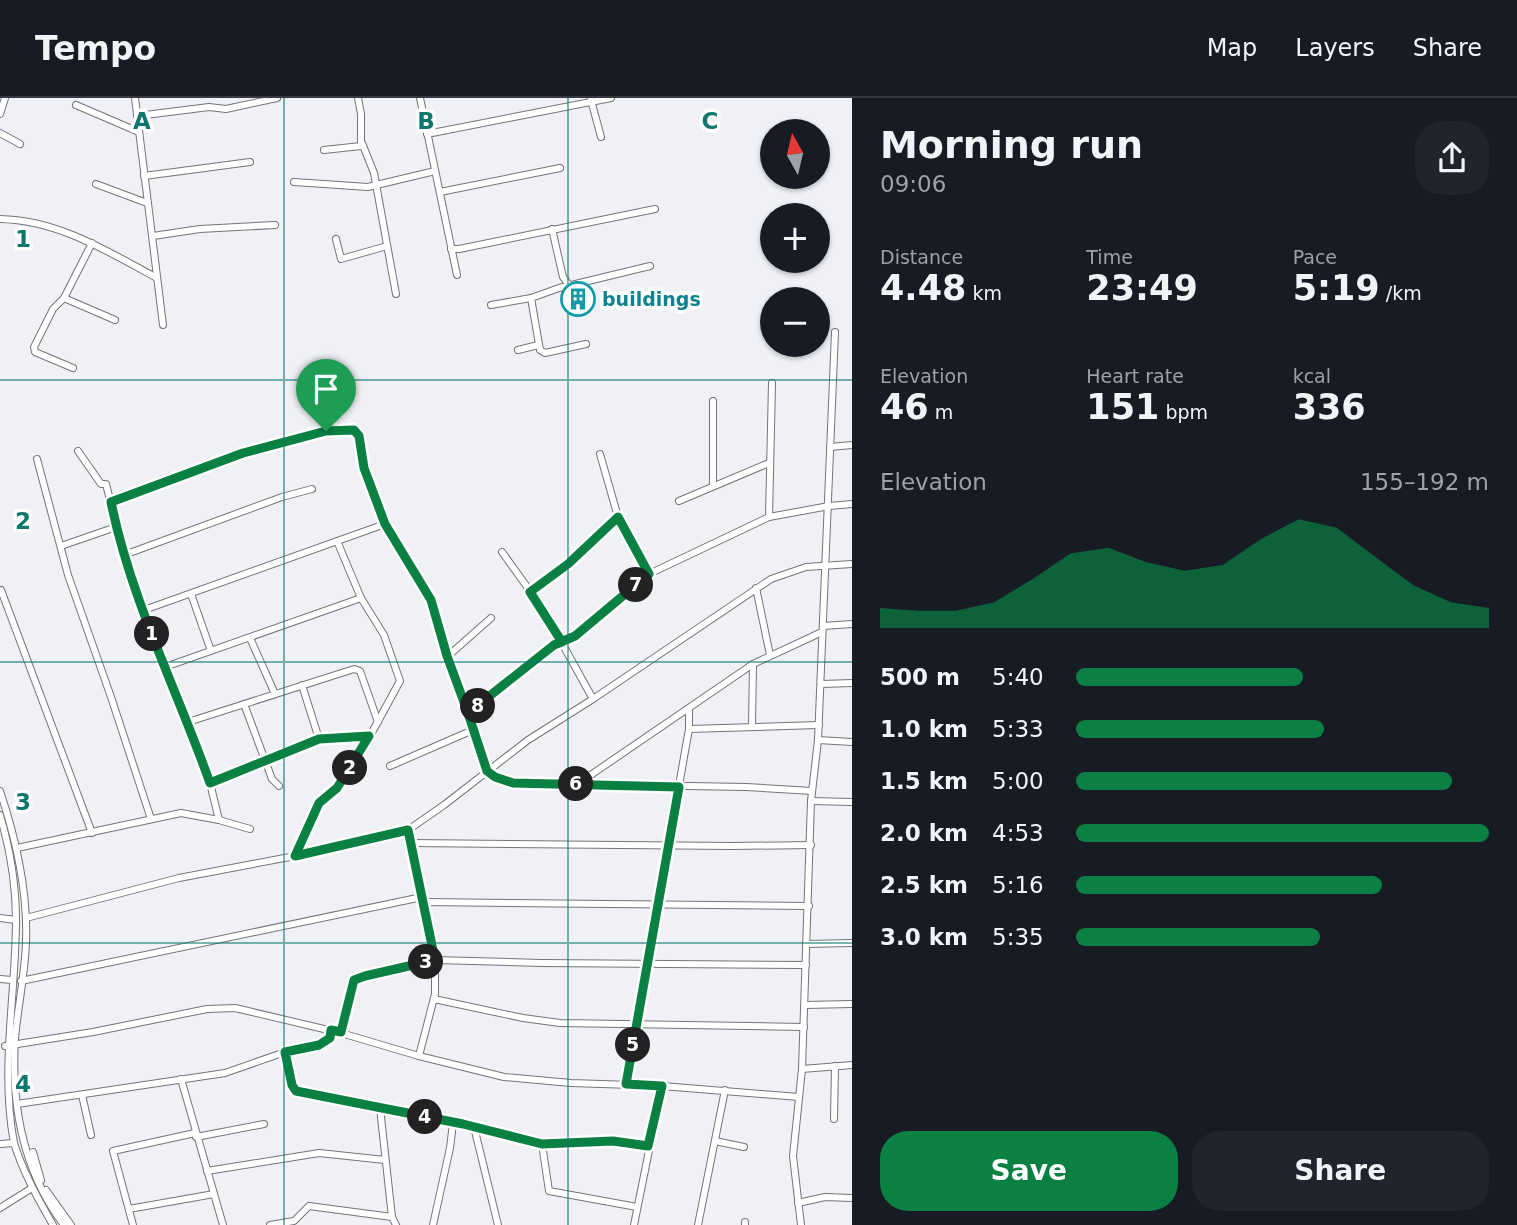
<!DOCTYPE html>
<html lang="en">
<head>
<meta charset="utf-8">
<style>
	body { margin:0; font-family:"DejaVu Sans",sans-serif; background:#20242c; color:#f1f3f6; height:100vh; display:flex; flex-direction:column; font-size:26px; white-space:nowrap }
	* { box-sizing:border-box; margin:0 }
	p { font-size:23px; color:#9ea1a6 }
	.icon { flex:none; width:38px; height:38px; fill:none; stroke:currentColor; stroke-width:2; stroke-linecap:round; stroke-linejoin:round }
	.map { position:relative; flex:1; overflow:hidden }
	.sheet { display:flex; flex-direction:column; background:#171b24; width:665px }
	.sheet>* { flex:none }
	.needle { width:46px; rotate:352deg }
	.fabs { position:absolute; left:760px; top:21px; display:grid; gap:14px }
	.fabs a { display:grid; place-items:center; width:70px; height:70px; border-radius:50%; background:#171b24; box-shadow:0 2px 5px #0004; font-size:35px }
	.pin { position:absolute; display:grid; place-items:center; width:60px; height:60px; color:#fff; margin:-72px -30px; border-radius:50% 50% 50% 0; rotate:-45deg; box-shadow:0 0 7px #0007 }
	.pin .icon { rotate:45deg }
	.km { position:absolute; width:35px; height:35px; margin:-18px; border-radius:50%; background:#222; color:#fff; font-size:19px; line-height:35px; text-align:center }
	.round { display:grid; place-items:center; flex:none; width:74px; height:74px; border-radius:28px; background:#20242c }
	.headline { display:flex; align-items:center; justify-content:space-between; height:119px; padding:0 28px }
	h1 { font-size:38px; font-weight:800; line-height:52px }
	.metrics { display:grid; grid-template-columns:repeat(3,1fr); gap:10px; height:119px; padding:7px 28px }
	.metrics div { display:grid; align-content:center }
	.metrics b { font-size:35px; font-weight:800 }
	.metrics small { font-size:19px; font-weight:400 }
	.metrics p { font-size:19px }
	.chart { height:196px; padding:14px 28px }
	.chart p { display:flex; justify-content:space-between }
	.chart svg { width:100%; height:126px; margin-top:7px; fill:#0b8043; opacity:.7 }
	.cta { display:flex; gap:14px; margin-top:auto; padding:14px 28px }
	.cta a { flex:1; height:80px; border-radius:28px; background:#0b8043; color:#fff; font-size:28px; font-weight:800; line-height:80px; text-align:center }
	.cta a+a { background:#20242c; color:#f1f3f6 }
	ul { padding:0 28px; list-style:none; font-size:23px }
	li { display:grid; grid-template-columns:112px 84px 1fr; align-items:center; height:52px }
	li i { height:18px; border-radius:9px; background:#0b8043 }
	header { display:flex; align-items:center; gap:42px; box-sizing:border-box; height:98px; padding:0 35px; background:#171b24; border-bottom:2px solid #363941 }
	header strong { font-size:33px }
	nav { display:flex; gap:38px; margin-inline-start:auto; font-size:24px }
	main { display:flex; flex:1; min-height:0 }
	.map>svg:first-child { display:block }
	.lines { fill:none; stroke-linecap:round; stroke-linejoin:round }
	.minor-casing { stroke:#737478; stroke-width:8 }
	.minor { stroke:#fff; stroke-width:6 }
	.route-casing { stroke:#fff; stroke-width:14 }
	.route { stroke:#0b8043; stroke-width:9 }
	.grid { fill:none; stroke:#0f766e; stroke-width:2; stroke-opacity:0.55 }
	.labels { text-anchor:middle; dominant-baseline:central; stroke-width:7; stroke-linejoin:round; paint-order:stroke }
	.culture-label { font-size:19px; font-weight:bold; fill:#0d838f; stroke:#fff; text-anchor:start }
	.grid-label { font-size:23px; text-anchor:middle; font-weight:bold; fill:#0f766e; stroke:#fff; stroke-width:7; stroke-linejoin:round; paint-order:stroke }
</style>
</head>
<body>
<header>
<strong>Tempo</strong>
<nav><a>Map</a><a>Layers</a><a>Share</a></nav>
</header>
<main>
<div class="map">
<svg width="852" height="1127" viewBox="0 0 852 1127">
	<rect width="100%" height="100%" fill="#f0f1f6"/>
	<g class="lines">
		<g class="minor-casing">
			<g id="minor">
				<polyline points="135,0 163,227"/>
				<polyline points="420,0 457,177"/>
				<polyline points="591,2 601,39"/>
				<polyline points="76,7 139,34"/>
				<polyline points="0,16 5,0"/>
				<polyline points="137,18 209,9 226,11 277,0"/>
				<polyline points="0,35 20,46"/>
				<polyline points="427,36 611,0"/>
				<polyline points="362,45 374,75 396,196"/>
				<polyline points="324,52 361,48 361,16 358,0"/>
				<polyline points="144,78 250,64"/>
				<polyline points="294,84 368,89 435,73"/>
				<polyline points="96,86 147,105"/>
				<polyline points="440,94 560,70"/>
				<path d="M0,121C58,122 107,153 157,180"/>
				<polyline points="552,131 563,179 569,187"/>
				<polyline points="153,138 200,131 275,127"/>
				<polyline points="336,141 341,161 387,148"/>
				<polyline points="451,151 459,151 655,111"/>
				<polyline points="64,200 115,222"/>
				<polyline points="491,207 531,200"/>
				<polyline points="586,246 545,255 540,252 531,200 559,190 650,168"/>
				<polyline points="518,252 538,247"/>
				<polyline points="73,270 35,254 34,249 53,211 64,200 92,145"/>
				<polyline points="713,303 713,388"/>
				<polyline points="830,349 852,347"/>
				<polyline points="78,353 101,386 106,386 124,457 165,569 188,624 210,685 219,722"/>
				<polyline points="600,356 618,419 649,476"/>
				<polyline points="37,361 68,477 111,599 151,721"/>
				<polyline points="679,403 769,365"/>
				<polyline points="111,404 243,355 312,335 354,332 359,338 364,370 385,426 434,509 448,558 487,673 495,679 513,685 746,689 812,693"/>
				<polyline points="769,419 772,285"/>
				<polyline points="61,448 116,429"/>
				<polyline points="502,454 543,511 593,601"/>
				<polyline points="124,457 282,399 312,391"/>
				<polyline points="756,490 770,557"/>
				<polyline points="1,492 92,735"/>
				<polyline points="530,494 568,466 618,419"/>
				<polyline points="191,496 211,553"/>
				<polyline points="144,512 385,426"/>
				<polyline points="823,528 852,526"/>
				<polyline points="250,540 275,596"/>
				<polyline points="448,558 491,520"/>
				<polyline points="165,569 361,500"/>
				<polyline points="821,586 852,585"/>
				<polyline points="302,587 319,641"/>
				<polyline points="244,606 272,681 279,688"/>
				<polyline points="469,615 554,547 575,538 649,476 769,419 829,408 852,406"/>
				<polyline points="188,624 354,571 360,573 378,624"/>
				<polyline points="752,628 753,566"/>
				<polyline points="689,631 819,627"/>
				<polyline points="818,642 852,644"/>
				<polyline points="390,668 473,632"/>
				<polyline points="210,685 319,641 370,638"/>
				<polyline points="579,685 753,566 822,534"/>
				<path d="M0,693C16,741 28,793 26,844C25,876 18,908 15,940C11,1006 23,1073 64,1127"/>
				<polyline points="811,703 852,704"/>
				<path d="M0,717C10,751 16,787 16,822C16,896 0,972 14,1045C23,1074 38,1101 53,1127"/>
				<polyline points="408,732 435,862 435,896 419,958"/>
				<polyline points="411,745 733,748 811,747"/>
				<polyline points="17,750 181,715 219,722 250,731"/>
				<polyline points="295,758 319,705 337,690 370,638 400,583 384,537 361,500 337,443"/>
				<polyline points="423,804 809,808"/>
				<polyline points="0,820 16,822"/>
				<polyline points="26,820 179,780 295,758 408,732 444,707 528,642 593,601 771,481 806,469 852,466"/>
				<polyline points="806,846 852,845"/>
				<polyline points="0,881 12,882"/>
				<polyline points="21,883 422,799"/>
				<polyline points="434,901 523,920 560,925 804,929"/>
				<polyline points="805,907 852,906"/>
				<polyline points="341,935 354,882 435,862 541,865 806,867"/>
				<polyline points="5,948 93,934 207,911 235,910 341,935 419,958 504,979 571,985 662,988 799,999"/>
				<polyline points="285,954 292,987 296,993 463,1026 542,1046 613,1043 648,1048"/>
				<polyline points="802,971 852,967"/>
				<polyline points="181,981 223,1127"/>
				<polyline points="626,986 689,631 689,611"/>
				<polyline points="82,997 91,1037"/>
				<polyline points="17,1006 225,975 285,954 319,947 330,940 331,932"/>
				<polyline points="380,1010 392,1119 396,1127"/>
				<polyline points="834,1021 835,968"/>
				<polyline points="474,1029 498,1127"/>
				<polyline points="196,1039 264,1026"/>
				<polyline points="715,1043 744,1049"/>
				<polyline points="0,1046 14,1045"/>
				<polyline points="542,1046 549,1093 637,1109"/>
				<polyline points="33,1054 41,1082"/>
				<polyline points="207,1073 319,1055 385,1062"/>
				<polyline points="46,1092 71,1127"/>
				<polyline points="798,1105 825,1099 852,1100"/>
				<polyline points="0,1110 32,1090"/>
				<polyline points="129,1111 214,1096"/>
				<polyline points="133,1127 113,1053 195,1035"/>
				<polyline points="270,1127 294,1123 309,1108 392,1119"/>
				<polyline points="433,1127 450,1050 453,1025"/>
				<polyline points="634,1127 662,988"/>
				<polyline points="698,1127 725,992"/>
				<polyline points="745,1127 745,1124"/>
				<polyline points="801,1127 793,1058 802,971 811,703 818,642 835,234"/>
			</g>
		</g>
		<use href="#minor" class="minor"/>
	</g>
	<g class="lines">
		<g class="route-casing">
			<path id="route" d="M326,333L243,355L111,404C131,502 177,592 210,685L319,641L369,638L337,690L319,705L295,758L408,732L435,862L365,878L354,882L341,934L331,932L330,940L319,947L285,954L292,987L296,993L463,1026L542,1046L613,1043L648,1048L662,988L626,986L679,689L513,685L495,679L487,673L468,615L554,547L575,538L649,476L618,419L568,466L530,494L562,544L554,547L468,615L447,558L431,502L385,426L364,370L359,338L354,332L326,333"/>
		</g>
		<use href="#route" class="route"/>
	</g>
	<path class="grid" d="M284,0V1127M568,0V1127M0,282H852M0,564H852M0,845H852"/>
	<defs>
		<g id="building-ring" transform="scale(1.75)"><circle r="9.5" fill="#fff" stroke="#0f9aa8" stroke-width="1.5"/><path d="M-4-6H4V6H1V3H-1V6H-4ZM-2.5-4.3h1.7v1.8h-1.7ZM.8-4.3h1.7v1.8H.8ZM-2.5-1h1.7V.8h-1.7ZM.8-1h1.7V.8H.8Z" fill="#0f9aa8"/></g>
	</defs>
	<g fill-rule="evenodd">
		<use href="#building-ring" x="578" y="201"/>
	</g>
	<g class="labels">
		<g class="culture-label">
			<text x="602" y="201">buildings</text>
		</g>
	</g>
	<g class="grid-label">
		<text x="142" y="31">A</text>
		<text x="426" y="31">B</text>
		<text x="710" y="31">C</text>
		<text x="23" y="149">1</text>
		<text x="23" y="431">2</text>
		<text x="23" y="712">3</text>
		<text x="23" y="994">4</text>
	</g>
</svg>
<div class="fabs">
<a><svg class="needle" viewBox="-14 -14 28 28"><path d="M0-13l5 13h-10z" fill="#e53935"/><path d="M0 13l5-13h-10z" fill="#9ea1a6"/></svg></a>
<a>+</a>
<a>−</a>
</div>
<div class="pin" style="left:326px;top:333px;background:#1e9e55"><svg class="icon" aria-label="arrive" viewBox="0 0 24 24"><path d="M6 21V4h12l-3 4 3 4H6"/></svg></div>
<b class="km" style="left:152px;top:536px">1</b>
<b class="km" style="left:350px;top:670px">2</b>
<b class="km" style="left:426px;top:864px">3</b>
<b class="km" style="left:425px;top:1019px">4</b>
<b class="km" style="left:633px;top:947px">5</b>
<b class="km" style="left:576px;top:686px">6</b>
<b class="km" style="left:636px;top:487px">7</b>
<b class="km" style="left:478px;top:608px">8</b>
</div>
<section class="sheet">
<div class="headline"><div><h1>Morning run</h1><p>09:06</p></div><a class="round"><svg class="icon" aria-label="share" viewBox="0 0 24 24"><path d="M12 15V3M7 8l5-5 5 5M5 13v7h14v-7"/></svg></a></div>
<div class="metrics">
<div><p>Distance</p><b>4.48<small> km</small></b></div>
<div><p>Time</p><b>23:49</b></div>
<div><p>Pace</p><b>5:19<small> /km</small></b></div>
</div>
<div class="metrics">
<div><p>Elevation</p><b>46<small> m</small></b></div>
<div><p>Heart rate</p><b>151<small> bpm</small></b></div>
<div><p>kcal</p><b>336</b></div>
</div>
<div class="chart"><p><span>Elevation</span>155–192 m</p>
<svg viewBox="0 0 160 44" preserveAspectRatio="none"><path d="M0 44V37L10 38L20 38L30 35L40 27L50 18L60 16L70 21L80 24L90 22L100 13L110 6L120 9L130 19L140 29L150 35L160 37V44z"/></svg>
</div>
<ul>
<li><b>500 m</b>5:40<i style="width:55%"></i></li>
<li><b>1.0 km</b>5:33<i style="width:60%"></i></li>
<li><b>1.5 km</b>5:00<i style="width:91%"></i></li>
<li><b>2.0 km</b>4:53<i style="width:100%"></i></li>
<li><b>2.5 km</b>5:16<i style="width:74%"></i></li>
<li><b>3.0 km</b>5:35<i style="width:59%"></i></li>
</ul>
<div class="cta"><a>Save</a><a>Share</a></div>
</section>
</main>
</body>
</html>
